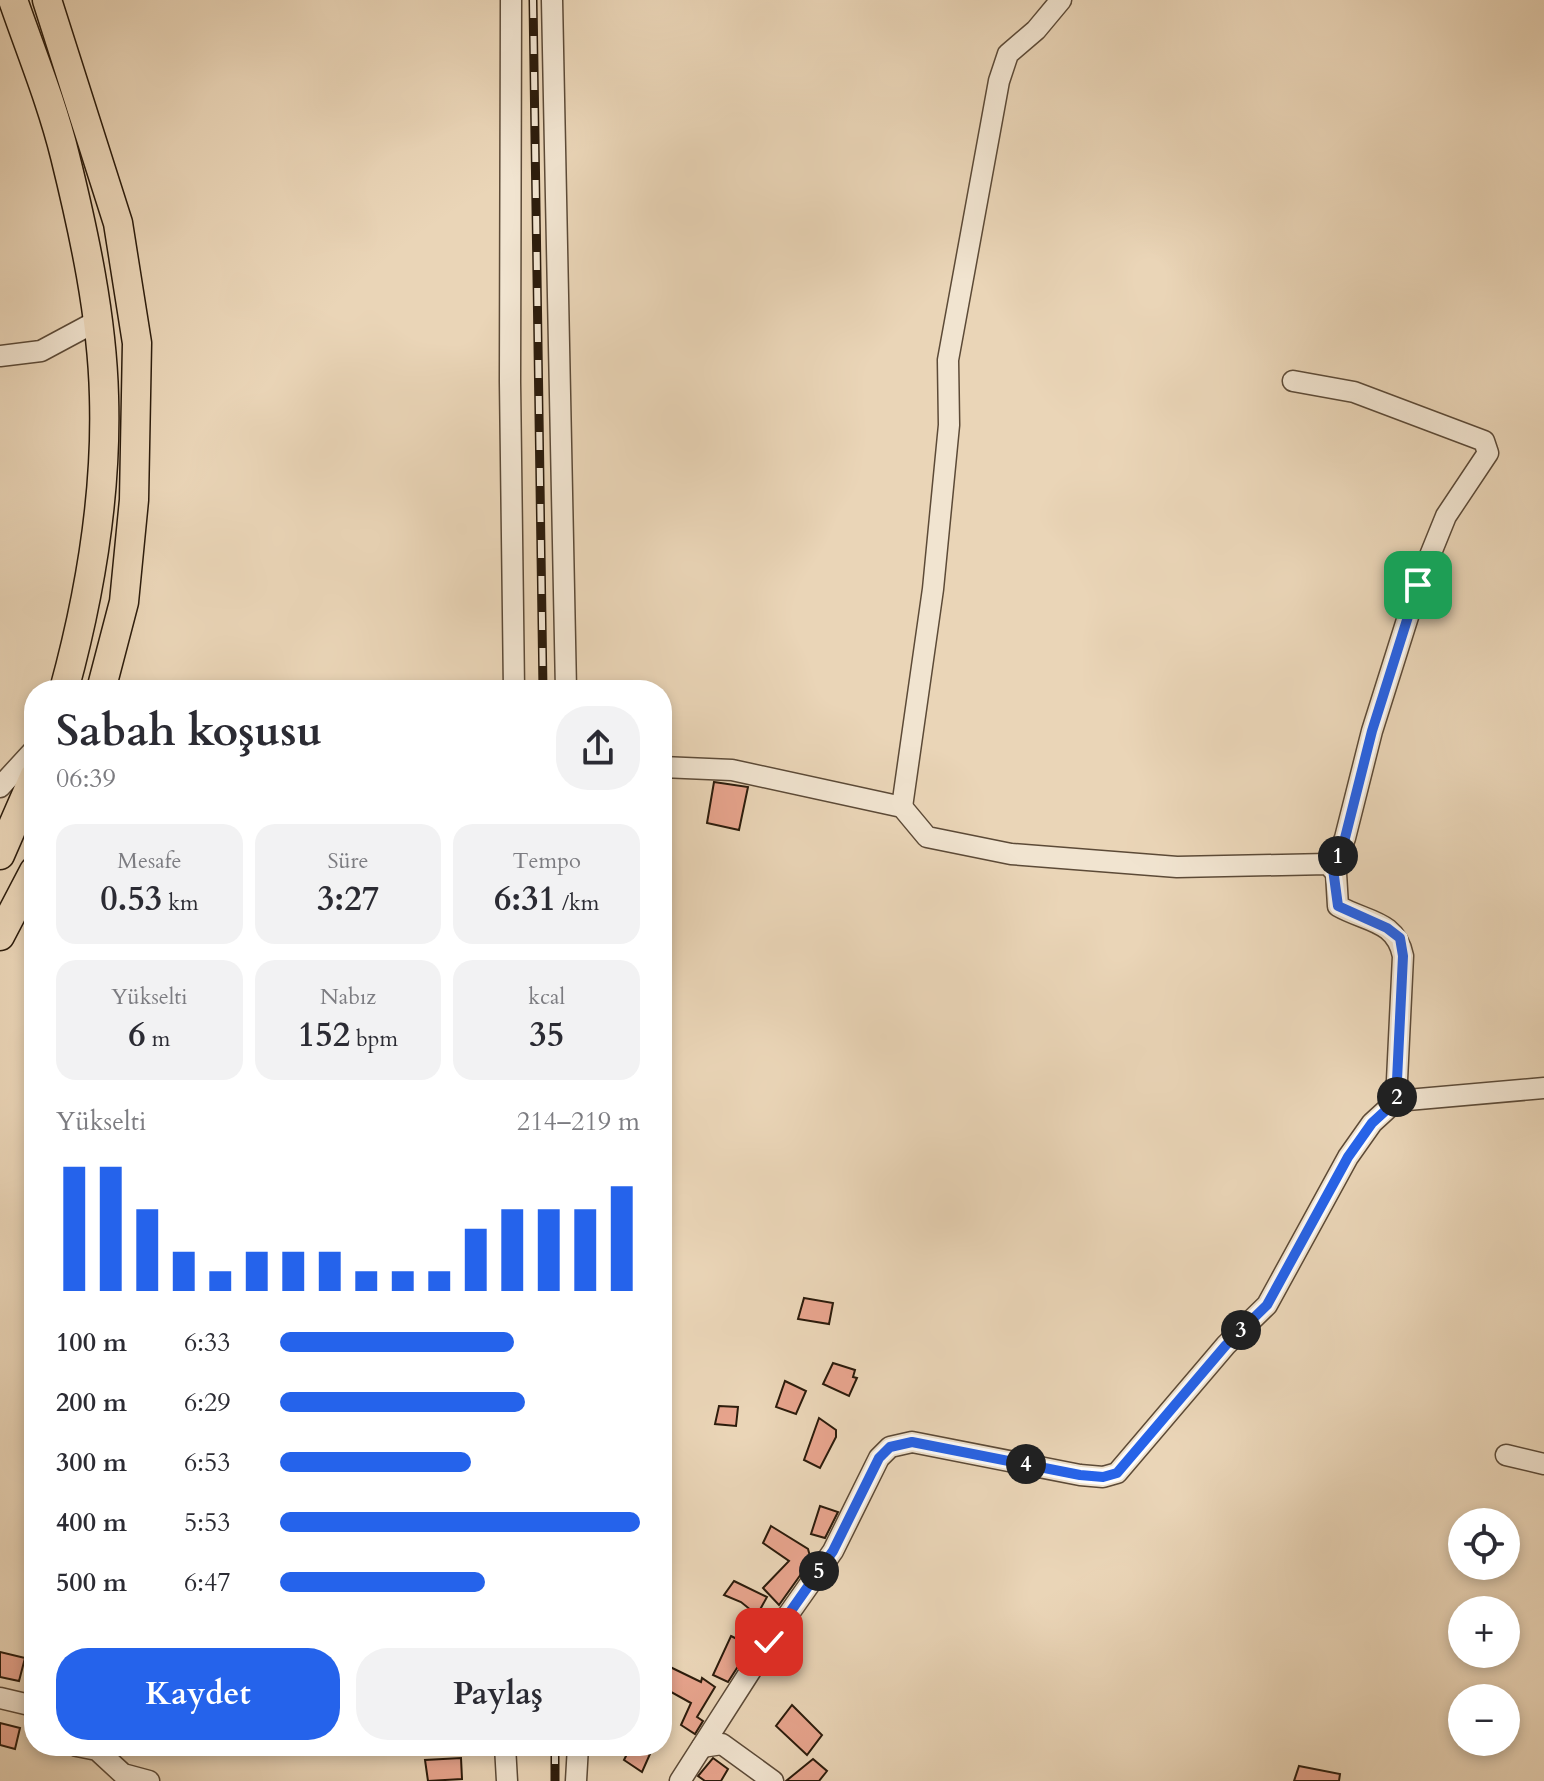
<!DOCTYPE html>
<html lang="tr">
<head>
<meta charset="utf-8">
<style>
	body { margin:0; font-family:Cardo,serif; background:#f2f2f3; color:#2b2b33; height:100vh; display:flex; flex-direction:column; font-size:30px; white-space:nowrap }
	* { box-sizing:border-box; margin:0 }
	p { font-size:26px; color:#7c7c81 }
	.icon { flex:none; width:44px; height:44px; fill:none; stroke:currentColor; stroke-width:2; stroke-linecap:round; stroke-linejoin:round }
	.map { position:relative; flex:1; overflow:hidden }
	.side { position:absolute; left:24px; top:680px; width:648px; height:1076px; display:flex; flex-direction:column; background:#fff; border-radius:32px; box-shadow:0 4px 12px #0003 }
	.side>* { flex:none }
	.controls { position:absolute; left:1448px; top:1508px; display:grid; gap:16px }
	.controls a { display:grid; place-items:center; width:72px; height:72px; border-radius:50%; background:#fff; box-shadow:0 4px 12px #0003; font-size:40px }
	.pin { position:absolute; display:grid; place-items:center; width:68px; height:68px; color:#fff; margin:-34px; border-radius:16px; box-shadow:0 4px 12px #0006 }
	.km { position:absolute; width:40px; height:40px; margin:-20px; border-radius:50%; background:#222; color:#fff; font-size:22px; line-height:40px; text-align:center }
	.round { display:grid; place-items:center; flex:none; width:84px; height:84px; border-radius:32px; background:#f2f2f3 }
	.overview { display:flex; align-items:center; justify-content:space-between; height:136px; padding:0 32px }
	h1 { font-size:44px; font-weight:700; line-height:60px }
	.figures { display:grid; grid-template-columns:repeat(3,1fr); gap:12px; height:136px; padding:8px 32px }
	.figures div { display:grid; align-content:center; border-radius:20px; background:#f2f2f3; text-align:center }
	.figures b { font-size:34px; font-weight:700 }
	.figures small { font-size:22px; font-weight:400 }
	.figures p { font-size:22px }
	.chart { height:224px; padding:16px 32px }
	.chart p { display:flex; justify-content:space-between }
	.chart svg { width:100%; height:144px; margin-top:8px; stroke:#2563eb; stroke-width:6 }
	.primary-button { display:flex; gap:16px; margin-top:auto; padding:16px 32px }
	.primary-button a { flex:1; height:92px; border-radius:32px; background:#2563eb; color:#fff; font-size:32px; font-weight:700; line-height:92px; text-align:center }
	.primary-button a+a { background:#f2f2f3; color:#2b2b33 }
	ul { padding:0 32px; list-style:none; font-size:26px }
	li { display:grid; grid-template-columns:128px 96px 1fr; align-items:center; height:60px }
	li i { height:20px; border-radius:10px; background:#2563eb }
	.map>svg:first-child { display:block }
	.building { fill:#e7a48d; stroke:#2c1c0c; stroke-width:2 }
	.lines { fill:none; stroke-linecap:round; stroke-linejoin:round }
	.minor-casing { stroke:#5c4a37; stroke-width:23 }
	.highway-casing { stroke:#2c1c0c; stroke-width:31 }
	.minor { stroke:#f1e4d0; stroke-width:20 }
	.highway { stroke:#ead5b7; stroke-width:28 }
	.rail-casing { stroke:#2c1c0c; stroke-width:9 }
	.rail { stroke:#f1e4d0; stroke-width:6; stroke-dasharray:18; stroke-linecap:butt }
	.route-casing { stroke:#fff; stroke-width:16 }
	.route { stroke:#2563eb; stroke-width:10 }
</style>
</head>
<body>
<div class="map">
<svg width="1544" height="1781" viewBox="0 0 1544 1781">
	<rect width="100%" height="100%" fill="#ead5b7"/>
	<filter id="stains"><feTurbulence type="fractalNoise" baseFrequency=".0025" numOctaves="4"/><feColorMatrix values="0 0 0 0 .2 0 0 0 0 .09 0 0 0 0 .02 0 0 0 .5 -.17"/></filter>
	<radialGradient id="worn" r=".72"><stop offset=".6" stop-color="#630" stop-opacity="0"/><stop offset="1" stop-color="#630" stop-opacity=".3"/></radialGradient>
	<g class="building">
		<polygon points="714,782 748,787 739,830 707,823"/>
		<polygon points="804,1298 833,1303 829,1324 798,1319"/>
		<polygon points="833,1363 855,1370 853,1377 857,1378 849,1396 823,1384"/>
		<polygon points="785,1381 806,1391 796,1414 776,1407"/>
		<polygon points="719,1406 738,1407 736,1426 715,1424"/>
		<polygon points="819,1418 836,1430 836,1437 820,1468 804,1460"/>
		<polygon points="820,1506 838,1512 825,1538 811,1534"/>
		<polygon points="771,1526 808,1549 811,1560 779,1605 763,1588 789,1561 763,1543"/>
		<polygon points="734,1581 767,1597 757,1615 741,1602 724,1595"/>
		<polygon points="731,1636 751,1646 728,1682 713,1675"/>
		<polygon points="0,1652 25,1658 19,1681 0,1677"/>
		<polygon points="666,1665 701,1682 702,1678 715,1687 697,1717 703,1721 695,1734 681,1725 691,1703 662,1687"/>
		<polygon points="792,1705 822,1735 807,1755 776,1726"/>
		<polygon points="0,1723 20,1728 15,1749 0,1745"/>
		<polygon points="631,1746 650,1754 642,1772 624,1760"/>
		<polygon points="461,1758 462,1779 428,1781 425,1760"/>
		<polygon points="713,1758 728,1769 721,1781 705,1781 698,1776"/>
		<polygon points="813,1759 827,1771 819,1781 786,1781"/>
		<polygon points="1299,1766 1340,1774 1339,1781 1294,1781"/>
	</g>
	<g class="lines">
		<g class="minor-casing">
			<g id="minor">
				<polyline points="511,0 510,382 514,690"/>
				<polyline points="552,0 566,690"/>
				<polyline points="0,356 41,351 97,321"/>
				<polyline points="1293,381 1354,392 1484,441 1488,453 1446,516 1418,585 1372,731 1345,838 1333,869"/>
				<path d="M662,767L732,770L902,807L927,837L1011,854L1177,867L1328,864L1336,873L1338,906C1366,922 1396,920 1403,956L1396,1101"/>
				<polyline points="0,787 34,750"/>
				<polyline points="902,807 933,589 949,425 948,360 999,81 1008,54 1036,30 1061,0"/>
				<polyline points="1506,1455 1544,1464"/>
				<polyline points="0,1698 34,1706"/>
				<polyline points="77,1746 97,1750 123,1774 149,1781"/>
				<polyline points="505,1746 507,1781"/>
				<polyline points="702,1747 722,1744 773,1781"/>
				<polyline points="576,1781 578,1746"/>
				<polyline points="680,1781 769,1642 833,1551 879,1458 890,1447 912,1442 1080,1475 1103,1477 1117,1473 1226,1345 1267,1305 1348,1157 1372,1123 1396,1101 1544,1088"/>
			</g>
		</g>
		<g class="highway-casing">
			<g id="highway">
				<path d="M13,0C31,52 52,103 65,156C84,233 102,316 104,396C107,495 90,595 64,690"/>
				<polyline points="47,0 118,223 137,343 134,500 124,602 101,690"/>
				<polyline points="0,855 34,777"/>
				<polyline points="0,936 34,871"/>
			</g>
		</g>
		<use href="#minor" class="minor"/>
		<use href="#highway" class="highway"/>
		<g class="rail-casing">
			<g id="rail">
				<polyline points="533,0 543,690"/>
				<polyline points="555,1746 555,1781"/>
			</g>
		</g>
		<use href="#rail" class="rail"/>
	</g>
	<g class="lines">
		<g class="route-casing">
			<polyline id="route" points="769,1642 833,1551 879,1458 890,1447 912,1442 1080,1475 1103,1477 1117,1473 1226,1345 1267,1305 1348,1157 1372,1123 1396,1101 1403,956 1400,938 1387,928 1338,906 1333,869 1345,838 1372,731 1418,585"/>
		</g>
		<use href="#route" class="route"/>
	</g>
	<rect width="100%" height="100%" filter="url(#stains)"/>
	<rect width="100%" height="100%" fill="url(#worn)"/>
</svg>
<div class="controls">
<a><svg class="icon" aria-label="locate" viewBox="0 0 24 24"><circle cx="12" cy="12" r="6"/><path d="M12 2v4M12 18v4M2 12h4M18 12h4"/></svg></a>
<a>+</a>
<a>−</a>
</div>
<div class="pin" style="left:1418px;top:585px;background:#1e9e55"><svg class="icon" aria-label="arrive" viewBox="0 0 24 24"><path d="M6 21V4h12l-3 4 3 4H6"/></svg></div>
<div class="pin" style="left:769px;top:1642px;background:#d93025"><svg class="icon" aria-label="check" viewBox="0 0 24 24"><path d="M5 12l5 5 9-10"/></svg></div>
<b class="km" style="left:1338px;top:856px">1</b>
<b class="km" style="left:1397px;top:1097px">2</b>
<b class="km" style="left:1241px;top:1330px">3</b>
<b class="km" style="left:1026px;top:1464px">4</b>
<b class="km" style="left:819px;top:1571px">5</b>
<section class="side">
<div class="overview"><div><h1>Sabah koşusu</h1><p>06:39</p></div><a class="round"><svg class="icon" aria-label="share" viewBox="0 0 24 24"><path d="M12 15V3M7 8l5-5 5 5M5 13v7h14v-7"/></svg></a></div>
<div class="figures">
<div><p>Mesafe</p><b>0.53<small> km</small></b></div>
<div><p>Süre</p><b>3:27</b></div>
<div><p>Tempo</p><b>6:31<small> /km</small></b></div>
</div>
<div class="figures">
<div><p>Yükselti</p><b>6<small> m</small></b></div>
<div><p>Nabız</p><b>152<small> bpm</small></b></div>
<div><p>kcal</p><b>35</b></div>
</div>
<div class="chart"><p><span>Yükselti</span>214–219 m</p>
<svg viewBox="0 0 160 44" preserveAspectRatio="none"><path d="M5 44V6M15 44V6M25 44V19M35 44V32M45 44V38M55 44V32M65 44V32M75 44V32M85 44V38M95 44V38M105 44V38M115 44V25M125 44V19M135 44V19M145 44V19M155 44V12"/></svg>
</div>
<ul>
<li><b>100 m</b>6:33<i style="width:65%"></i></li>
<li><b>200 m</b>6:29<i style="width:68%"></i></li>
<li><b>300 m</b>6:53<i style="width:53%"></i></li>
<li><b>400 m</b>5:53<i style="width:100%"></i></li>
<li><b>500 m</b>6:47<i style="width:57%"></i></li>
</ul>
<div class="primary-button"><a>Kaydet</a><a>Paylaş</a></div>
</section>
</div>
</body>
</html>
